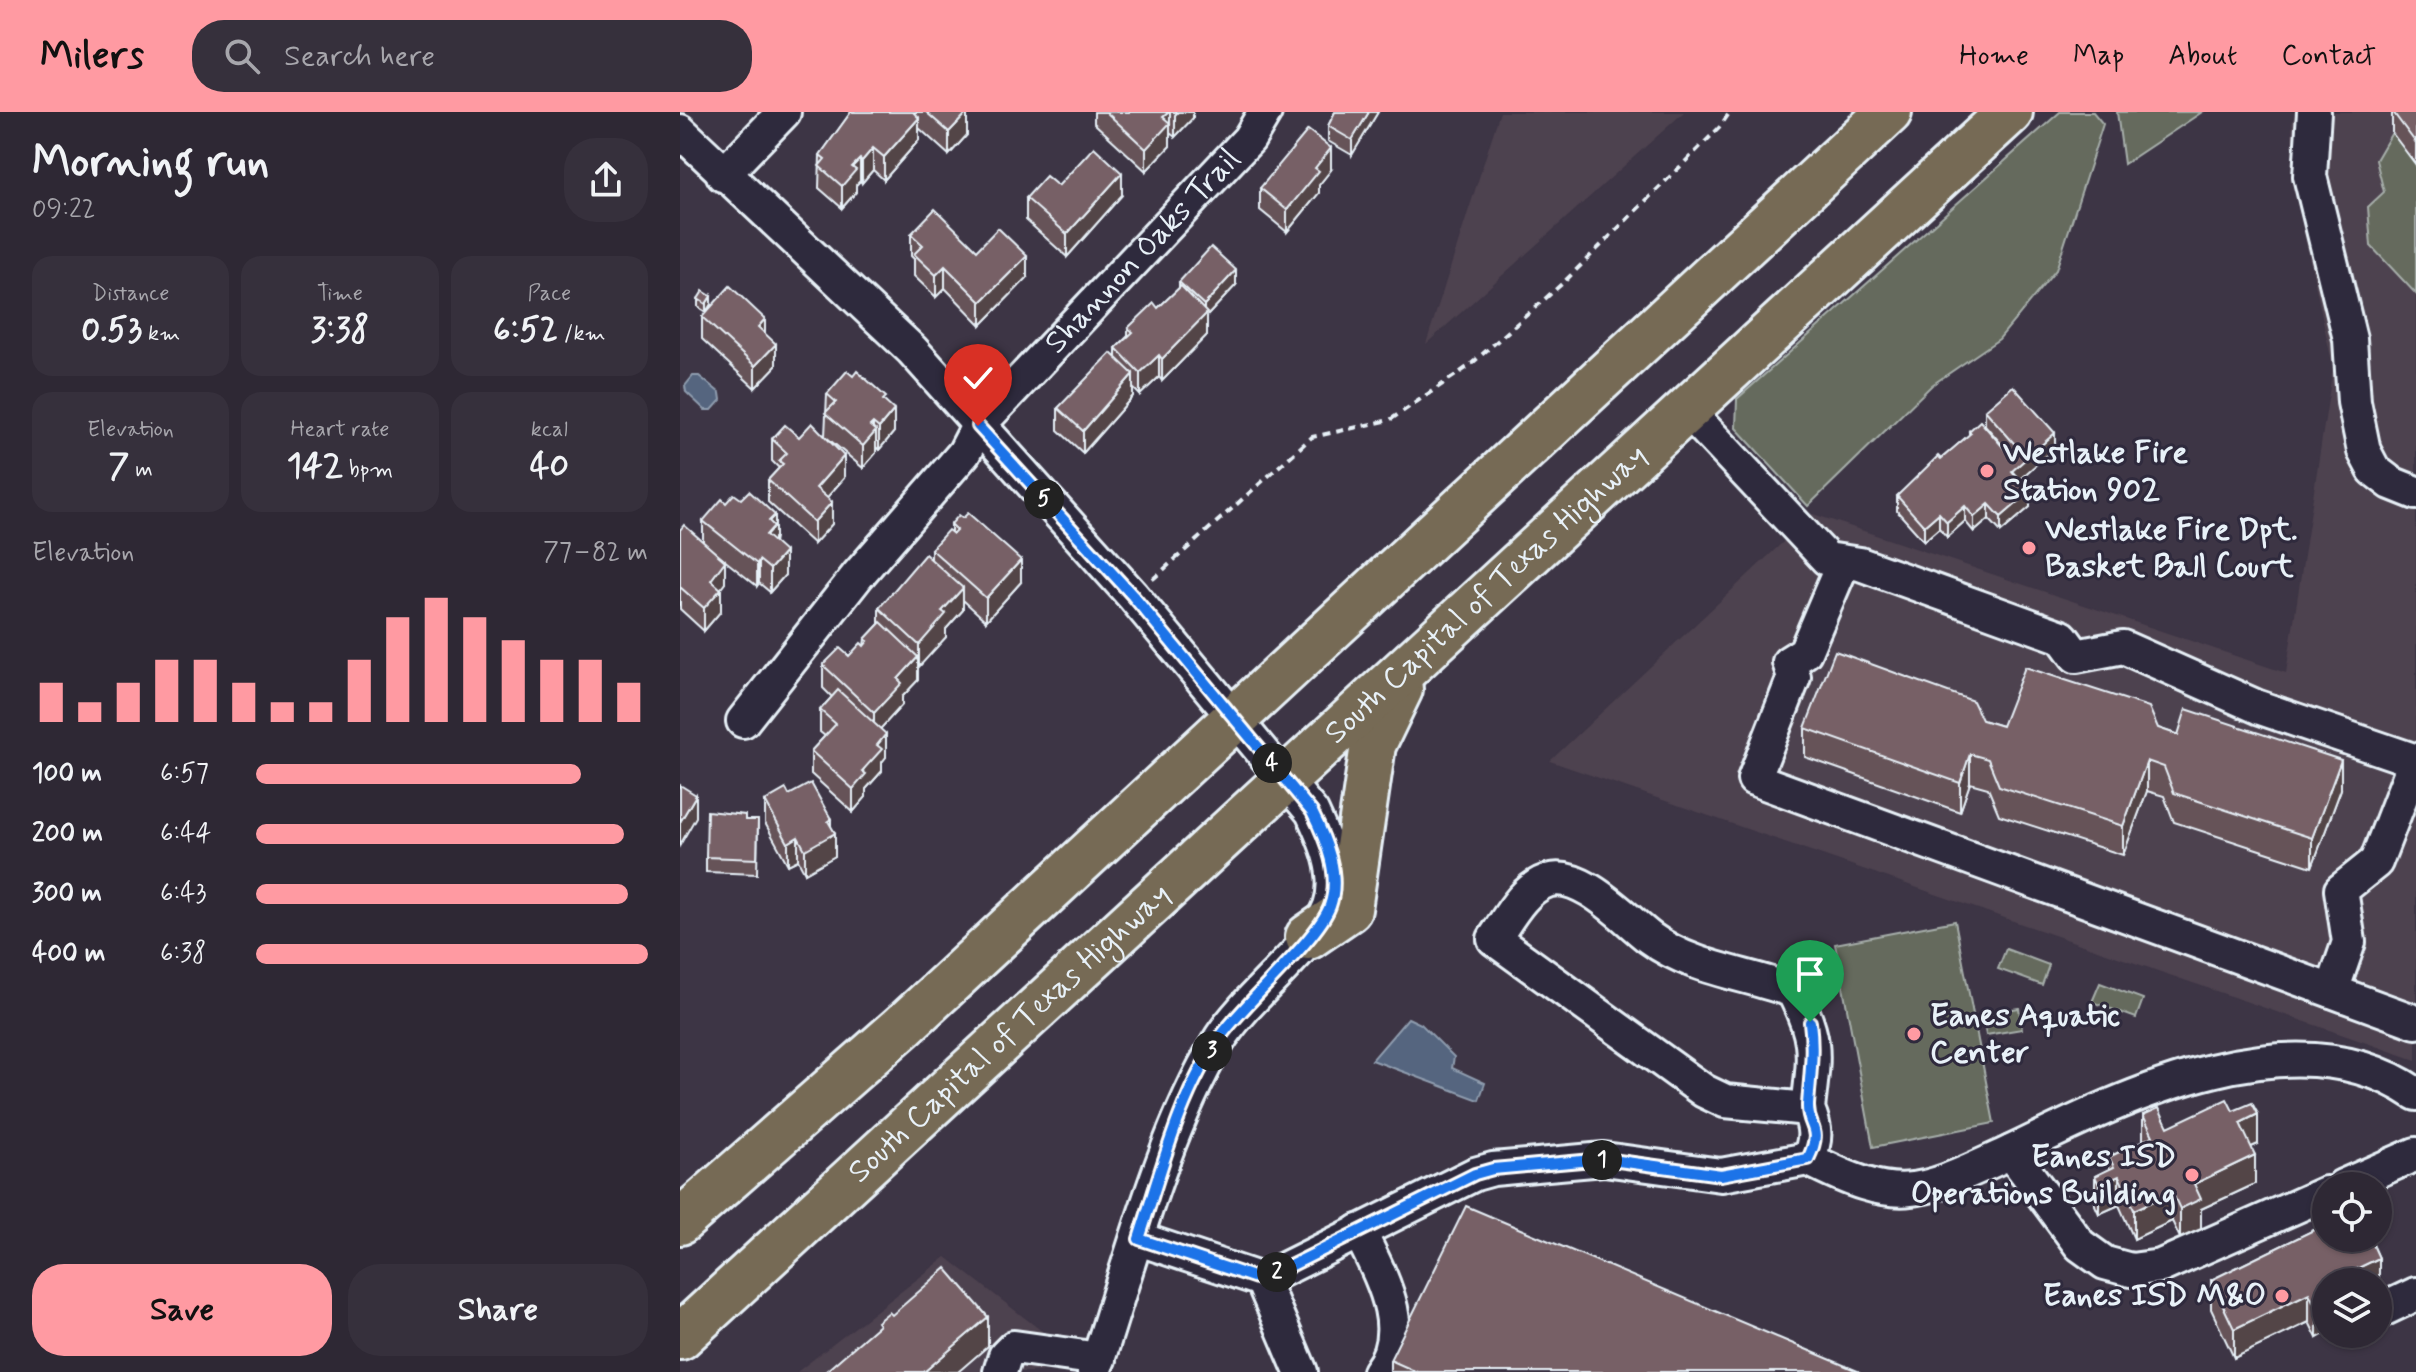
<!DOCTYPE html>
<html lang="en">
<head>
<meta charset="utf-8">
<style>
	body { margin:0; font-family:Mynerve,sans-serif; background:#36303c; color:#f1f3f6; height:100vh; display:flex; flex-direction:column; font-size:30px; white-space:nowrap }
	* { box-sizing:border-box; margin:0 }
	p { font-size:26px; color:#a7a6ac }
	.icon { flex:none; width:44px; height:44px; fill:none; stroke:currentColor; stroke-width:2; stroke-linecap:round; stroke-linejoin:round }
	.map { position:relative; flex:1; overflow:hidden }
	.sheet { display:flex; flex-direction:column; background:#2e2834; width:680px }
	.sheet>* { flex:none }
	.controls { position:absolute; left:1632px; top:1060px; display:grid; gap:16px }
	.controls a { display:grid; place-items:center; width:80px; height:80px; border-radius:50%; background:#2e2834; box-shadow:0 2px 6px #0004,0 0 0 2px #49444f; font-size:40px }
	.pin { position:absolute; display:grid; place-items:center; width:68px; height:68px; color:#fff; margin:-82px -34px; border-radius:50% 50% 50% 0; rotate:-45deg; box-shadow:0 0 8px #0007 }
	.pin .icon { rotate:45deg }
	.km { position:absolute; width:40px; height:40px; margin:-20px; border-radius:50%; background:#222; color:#fff; font-size:22px; line-height:40px; text-align:center }
	.round { display:grid; place-items:center; flex:none; width:84px; height:84px; border-radius:32px; background:#36303c }
	.headline { display:flex; align-items:center; justify-content:space-between; height:136px; padding:0 32px }
	h1 { font-size:44px; font-weight:800; line-height:60px }
	.metrics { display:grid; grid-template-columns:repeat(3,1fr); gap:12px; height:136px; padding:8px 32px }
	.metrics div { display:grid; align-content:center; border-radius:20px; background:#36303c; text-align:center }
	.metrics b { font-size:34px; font-weight:800 }
	.metrics small { font-size:22px; font-weight:400 }
	.metrics p { font-size:22px }
	.chart { height:224px; padding:16px 32px }
	.chart p { display:flex; justify-content:space-between }
	.chart svg { width:100%; height:144px; margin-top:8px; stroke:#ff9aa2; stroke-width:6 }
	.primary-button { display:flex; gap:16px; margin-top:auto; padding:16px 32px }
	.primary-button a { flex:1; height:92px; border-radius:32px; background:#ff9aa2; color:#111; font-size:32px; font-weight:800; line-height:92px; text-align:center }
	.primary-button a+a { background:#36303c; color:#f1f3f6 }
	ul { padding:0 32px; list-style:none; font-size:26px }
	li { display:grid; grid-template-columns:128px 96px 1fr; align-items:center; height:60px }
	li i { height:20px; border-radius:10px; background:#ff9aa2 }
	header { display:flex; align-items:center; gap:48px; box-sizing:border-box; height:112px; padding:0 40px; background:#ff9aa2; color:#111 }
	header strong { font-size:38px }
	nav { display:flex; gap:44px; margin-inline-start:auto; font-size:28px }
	.search { width:560px; height:72px; background:#36303c; display:flex; align-items:center; gap:20px; box-sizing:border-box; padding:0 28px; border-radius:32px; color:#a7a6ac; font-size:30px }
	main { display:flex; flex:1; min-height:0 }
	.map>svg:first-child { display:block }
	.built { fill:#4e424f }
	.green { fill:#656a5d; stroke:#a6aeaa; stroke-width:2 }
	.water { fill:#54657f; stroke:#8f9daf; stroke-width:2 }
	.lines { fill:none; stroke-linecap:round; stroke-linejoin:round }
	.minor-casing { stroke:#e8f1f8; stroke-width:38 }
	.highway-casing { stroke:#e8f1f8; stroke-width:50 }
	.path { stroke:#e8f1f8; stroke-width:4; stroke-dasharray:8 6; stroke-linecap:butt }
	.minor { stroke:#2f2a3d; stroke-width:32 }
	.highway { stroke:#766a54; stroke-width:44 }
	.wall { fill:#665358; stroke:#e8f1f8; stroke-width:2 }
	.shaded-wall { fill:#534447; stroke:#e8f1f8; stroke-width:2 }
	.building { fill:#776166; stroke:#e8f1f8; stroke-width:2 }
	.route-casing { stroke:#fff; stroke-width:16 }
	.route { stroke:#1a73e8; stroke-width:10 }
	.poi-dot { fill:#ff9aa2; stroke:#2f2a3d; stroke-width:3 }
	.labels { text-anchor:middle; dominant-baseline:central; stroke-width:6; stroke-linejoin:round; paint-order:stroke }
	.street-label { font-size:32px; fill:#e8f1f8; stroke:#2f2a3d }
	.poi-label { font-size:32px; font-weight:bold; fill:#e8f1f8; stroke:#2f2a3d; text-anchor:start }
</style>
</head>
<body>
<header>
<strong>Milers</strong>
<div class="search"><svg class="icon" aria-label="search" viewBox="0 0 24 24"><circle cx="10" cy="10" r="6"/><path d="M15 15l6 6"/></svg>Search here</div>
<nav><a>Home</a><a>Map</a><a>About</a><a>Contact</a></nav>
</header>
<main>
<section class="sheet">
<div class="headline"><div><h1>Morning run</h1><p>09:22</p></div><a class="round"><svg class="icon" aria-label="share" viewBox="0 0 24 24"><path d="M12 15V3M7 8l5-5 5 5M5 13v7h14v-7"/></svg></a></div>
<div class="metrics">
<div><p>Distance</p><b>0.53<small> km</small></b></div>
<div><p>Time</p><b>3:38</b></div>
<div><p>Pace</p><b>6:52<small> /km</small></b></div>
</div>
<div class="metrics">
<div><p>Elevation</p><b>7<small> m</small></b></div>
<div><p>Heart rate</p><b>142<small> bpm</small></b></div>
<div><p>kcal</p><b>40</b></div>
</div>
<div class="chart"><p><span>Elevation</span>77–82 m</p>
<svg viewBox="0 0 160 44" preserveAspectRatio="none"><path d="M5 44V32M15 44V38M25 44V32M35 44V25M45 44V25M55 44V32M65 44V38M75 44V38M85 44V25M95 44V12M105 44V6M115 44V12M125 44V19M135 44V25M145 44V25M155 44V32"/></svg>
</div>
<ul>
<li><b>100 m</b>6:57<i style="width:83%"></i></li>
<li><b>200 m</b>6:44<i style="width:94%"></i></li>
<li><b>300 m</b>6:43<i style="width:95%"></i></li>
<li><b>400 m</b>6:38<i style="width:100%"></i></li>
</ul>
<div class="primary-button"><a>Save</a><a>Share</a></div>
</section>
<div class="map">
<svg width="1736" height="1260" viewBox="0 0 1736 1260">
	<rect width="100%" height="100%" fill="#3d3545"/>
	<filter id="ink" filterUnits="userSpaceOnUse"><feTurbulence type="fractalNoise" baseFrequency=".0125" numOctaves="2"/><feDisplacementMap in="SourceGraphic" scale="16" xChannelSelector="R" yChannelSelector="G"/><feConvolveMatrix kernelMatrix="1 2 1 2 8 2 1 2 1" color-interpolation-filters="sRGB"/></filter>
	<g filter="url(#ink)">
		<g class="built">
			<polygon points="820,0 1004,0 746,232"/>
			<polygon points="1616,0 1736,0 1736,948 870,649 1133,402 1606,561 1653,255 1613,70 1612,11"/>
			<polygon points="266,1145 372,1227 361,1260 117,1260"/>
		</g>
		<g class="green">
			<polygon points="1380,0 1413,0 1423,12 1376,158 1319,227 1252,273 1128,394 1056,316 1057,287"/>
			<polygon points="1437,0 1522,0 1444,52"/>
			<polygon points="1724,0 1736,0 1736,182 1691,134 1688,95 1704,80 1696,48"/>
			<polygon points="1275,809 1314,1011 1193,1035 1155,832"/>
			<polygon points="1326,837 1369,853 1362,873 1318,857"/>
			<polygon points="1420,871 1463,887 1456,906 1412,890"/>
			<polygon points="1339,896 1342,917 1306,923 1302,902"/>
		</g>
		<g class="water">
			<polygon points="13,264 19,264 40,281 41,288 32,298 25,298 6,280 5,274"/>
			<polygon points="728,906 741,912 774,945 772,956 805,971 799,988 692,948"/>
		</g>
		<g class="lines">
			<g class="minor-casing">
				<g id="minor">
					<polyline points="1634,0 1630,64 1670,227 1674,290 1684,339 1694,358 1711,371 1736,381"/>
					<path d="M0,19L232,238L453,484L632,700C645,728 661,763 650,794C637,832 563,887 538,930C482,1023 449,1155 414,1260"/>
					<polyline points="43,63 104,0"/>
					<polyline points="1007,298 1147,447 1180,452 1382,525 1396,544 1443,535 1578,595 1736,649"/>
					<polyline points="1163,451 1125,540 1109,550 1114,565 1074,667 1736,910"/>
					<path id="s1" d="M63,609L178,463L284,341L298,314L569,27L585,0"/>
					<polyline points="1652,879 1669,830 1661,778 1696,750 1735,649"/>
					<path d="M1331,1040C1445,984 1617,899 1736,982"/>
					<path d="M1128,1047C1221,1095 1240,1082 1331,1040L1400,1133L1425,1151L1451,1158L1481,1154L1646,1081"/>
					<polyline points="1663,1074 1736,1042"/>
					<path d="M679,1119C699,1161 733,1217 699,1260"/>
					<polyline points="459,1127 582,1168 621,1260"/>
					<path d="M582,1168L795,1062L813,1057L924,1047L1041,1063L1128,1047C1137,1028 1136,1016 1128,997L1045,989L1024,979L814,827C828,807 843,777 867,769C900,757 946,808 970,826C1012,857 1065,861 1113,879C1139,929 1134,943 1128,997"/>
					<polyline points="1698,1200 1736,1182"/>
					<polyline points="320,1260 325,1244 334,1235 419,1247"/>
				</g>
			</g>
			<g class="highway-casing">
				<g id="highway">
					<polyline points="628,825 669,797 693,633 720,577"/>
					<polyline points="0,1110 223,914 1209,0"/>
					<path id="s2" d="M0,1225L1330,0"/>
				</g>
			</g>
			<polyline class="path" points="473,467 632,325 710,308 789,254 884,170 1039,16 1050,0"/>
			<use href="#minor" class="minor"/>
			<use href="#highway" class="highway"/>
		</g>
		<g class="wall">
			<polygon points="171,0 286,0 287,23 269,43 239,16 239,28 204,68 193,58 182,71 180,69 176,73 176,80 162,96 139,76 140,43"/>
			<polygon points="414,0 513,0 513,6 495,25 490,21 490,34 466,59 414,11"/>
			<polygon points="655,0 698,0 672,43 648,29 648,14"/>
			<polygon points="1712,0 1736,0 1736,53 1712,21"/>
			<polygon points="651,58 639,73 639,81 607,120 580,98 580,76"/>
			<polygon points="378,74 442,83 387,145 346,108 346,86"/>
			<polygon points="231,122 297,138 347,166 301,213 265,176 256,185 234,164 234,147 231,144"/>
			<polygon points="499,170 556,173 527,204 527,223 482,269 479,265 460,283 453,276 453,284 403,341 378,318 378,296 436,246 436,236 448,224 448,216 478,196 499,176"/>
			<polygon points="18,187 31,192 26,200 18,195"/>
			<polygon points="22,205 85,222 96,254 75,276 22,227"/>
			<polygon points="147,282 206,291 214,320 199,338 196,335 196,341 183,356 145,324"/>
			<polygon points="1305,298 1375,336 1339,367 1350,395 1321,420 1309,407 1294,420 1285,409 1267,425 1259,416 1244,429 1217,399 1217,384 1289,323 1289,319 1331,343 1305,313"/>
			<polygon points="92,327 164,366 147,385 152,412 134,432 88,390 88,368 99,356 92,349"/>
			<polygon points="23,409 95,425 94,431 105,463 90,480 79,471 77,474 38,443 45,471 41,476 41,499 24,519 0,497 0,418 23,430"/>
			<polygon points="271,412 341,470 306,509 283,488 283,498 266,517 266,525 238,554 238,568 222,585 222,593 200,617 206,645 202,650 202,659 186,677 186,685 173,700 131,662 131,639 145,624 140,620 140,598 152,585 143,576 143,553 169,544 184,534 185,527 199,512 199,496 251,447 251,437 271,421"/>
			<polygon points="1302,608 1322,614 1478,616 1661,677 1632,755 1494,710 1484,684 1467,679 1443,743 1319,703 1308,676 1290,671 1280,700 1125,645 1125,616"/>
			<polygon points="85,689 151,715 155,744 125,761 118,748 108,753 85,711"/>
			<polygon points="65,708 78,708 77,762 26,760 26,745"/>
			<polygon points="1553,999 1578,1032 1571,1035 1575,1072 1521,1097 1521,1117 1500,1126 1492,1109 1454,1127 1439,1093 1419,1102 1415,1093 1415,1064 1429,1057 1429,1045 1463,1029 1463,1003 1488,1015"/>
			<polygon points="1646,1112 1646,1126 1690,1126 1699,1146 1699,1175 1698,1176 1698,1170 1646,1170 1646,1221 1637,1226 1629,1210 1554,1246 1531,1197 1531,1168"/>
			<polygon points="710,1248 1180,1260 710,1260"/>
		</g>
		<g class="shaded-wall">
			<polygon points="489,0 490,0 490,34 466,59 466,37 483,5"/>
			<polygon points="498,0 513,0 513,6 495,25 495,3"/>
			<polygon points="689,0 698,0 672,43 672,28"/>
			<polygon points="287,1 287,23 269,43 269,20"/>
			<polygon points="239,6 239,28 204,68 204,45"/>
			<polygon points="193,36 193,58 182,71 182,49"/>
			<polygon points="651,36 651,58 639,73 639,81 607,120 607,98 635,56"/>
			<polygon points="180,47 180,69 176,73 176,80 162,96 162,74 172,55"/>
			<polygon points="442,61 442,83 387,145 387,122"/>
			<polygon points="347,144 347,166 301,213 301,190"/>
			<polygon points="265,154 265,176 256,185 256,163"/>
			<polygon points="556,158 556,173 527,204 527,223 482,269 482,247 524,204 524,193"/>
			<polygon points="31,184 31,192 26,200 26,192"/>
			<polygon points="85,207 85,229 78,215"/>
			<polygon points="96,232 96,254 75,276 75,254"/>
			<polygon points="479,243 479,265 460,283 460,261"/>
			<polygon points="453,262 453,284 403,341 403,319"/>
			<polygon points="214,298 214,320 199,338 199,316"/>
			<polygon points="193,311 193,322 196,319 196,341 183,356 183,334 190,314"/>
			<polygon points="1375,321 1375,336 1332,374 1332,359"/>
			<polygon points="164,344 164,366 136,398 136,376"/>
			<polygon points="1350,380 1350,395 1321,420 1321,405"/>
			<polygon points="152,390 152,412 134,432 134,410"/>
			<polygon points="1309,392 1309,407 1294,420 1294,405"/>
			<polygon points="1285,394 1285,409 1267,425 1267,410"/>
			<polygon points="1259,401 1259,416 1244,429 1244,414"/>
			<polygon points="95,403 95,425 94,426 94,436 86,423 89,409"/>
			<polygon points="105,440 105,463 90,480 90,457"/>
			<polygon points="79,448 79,471 77,474 77,452"/>
			<polygon points="341,448 341,470 306,509 306,486"/>
			<polygon points="45,449 45,471 39,479 41,477 41,499 24,519 24,496 31,468"/>
			<polygon points="283,476 283,498 266,517 266,525 239,555 239,533 262,499"/>
			<polygon points="238,545 238,568 222,585 222,593 194,624 194,601 218,567"/>
			<polygon points="206,622 206,645 202,650 202,659 186,677 186,685 173,700 173,677 197,633"/>
			<polygon points="1290,642 1290,671 1280,700 1280,671"/>
			<polygon points="1661,648 1661,677 1632,755 1632,726"/>
			<polygon points="1467,649 1467,679 1443,743 1443,714"/>
			<polygon points="16,683 16,705 0,733 0,710"/>
			<polygon points="151,707 151,724 155,721 155,744 125,761 125,738 148,709"/>
			<polygon points="118,725 118,748 108,753 108,731"/>
			<polygon points="1578,1002 1578,1032 1560,1040 1560,1011"/>
			<polygon points="1575,1043 1575,1072 1521,1097 1521,1117 1500,1126 1500,1097 1514,1072"/>
			<polygon points="1439,1064 1439,1093 1419,1102 1419,1073"/>
			<polygon points="1492,1080 1492,1109 1454,1127 1454,1098"/>
			<polygon points="1699,1146 1699,1175 1698,1176 1698,1170 1649,1170"/>
			<polygon points="1645,1172 1646,1221 1637,1226 1637,1197"/>
			<polygon points="1629,1181 1629,1210 1554,1246 1554,1217"/>
			<polygon points="308,1205 308,1234 278,1260 244,1260"/>
		</g>
		<g class="building">
			<polygon points="171,0 233,0 239,6 204,45 193,36 182,49 180,47 172,55 176,58 162,74 139,54 145,47 140,43"/>
			<polygon points="246,0 286,0 287,1 269,20"/>
			<polygon points="426,0 489,0 483,5 490,11 466,37"/>
			<polygon points="655,0 689,0 672,28 648,14"/>
			<polygon points="1713,0 1736,0 1736,31"/>
			<polygon points="628,18 651,36 635,56 639,59 607,98 580,76"/>
			<polygon points="414,35 442,61 387,122 346,86 366,64 378,74"/>
			<polygon points="255,97 297,138 318,116 347,144 301,190 265,154 256,163 234,142 243,133 231,122"/>
			<polygon points="531,135 556,158 524,193 499,170"/>
			<polygon points="50,174 85,207 78,215 96,232 75,254 22,205"/>
			<polygon points="501,174 527,201 482,247 479,243 460,261 436,236 453,220 448,216 474,191 478,196"/>
			<polygon points="23,179 31,184 26,192 18,187"/>
			<polygon points="431,241 453,262 403,319 378,296"/>
			<polygon points="167,259 173,264 177,259 206,285 203,288 214,298 199,316 193,311 190,314 196,319 183,334 145,301 156,290 147,282"/>
			<polygon points="1333,274 1375,321 1332,359 1350,380 1321,405 1309,392 1294,405 1285,394 1267,410 1259,401 1244,414 1217,384 1253,349 1258,344 1261,347 1291,321 1289,319 1300,309 1331,344 1339,337 1305,298"/>
			<polygon points="132,311 164,344 136,376 152,390 134,410 88,368 103,352 99,349 107,341 92,327 105,313 119,325"/>
			<polygon points="69,379 95,403 89,409 94,414 86,423 105,440 90,457 79,448 77,452 23,409 42,387 46,391 54,382 61,387"/>
			<polygon points="288,401 341,448 306,486 251,437 268,418 273,422 277,418 271,412 279,403 283,406"/>
			<polygon points="4,413 45,449 31,468 41,477 24,496 0,475 0,418"/>
			<polygon points="245,442 283,476 262,499 266,502 239,533 199,496"/>
			<polygon points="201,510 238,545 218,567 222,571 194,601 143,553 160,536 169,544 181,531 184,534 188,529 185,527"/>
			<polygon points="1155,539 1293,589 1302,608 1322,614 1345,555 1469,595 1478,616 1498,623 1506,597 1661,648 1632,726 1494,681 1484,655 1467,649 1443,714 1319,674 1308,647 1290,642 1280,671 1125,616"/>
			<polygon points="158,578 206,622 197,633 202,637 182,659 186,662 173,677 131,639 156,612 140,598"/>
			<polygon points="131,671 151,707 148,709 155,721 125,738 118,725 108,731 85,689 106,677 109,683"/>
			<polygon points="0,673 16,683 0,710"/>
			<polygon points="27,699 65,703 65,708 78,708 77,747 26,745"/>
			<polygon points="1547,987 1553,999 1572,991 1578,1002 1560,1011 1575,1043 1514,1072 1521,1087 1500,1097 1492,1080 1454,1098 1439,1064 1419,1073 1415,1064 1434,1055 1429,1045 1473,1024 1463,1003 1479,996 1488,1015"/>
			<polygon points="786,1094 1180,1260 737,1260 710,1248"/>
			<polygon points="1646,1112 1646,1126 1690,1126 1699,1146 1649,1170 1646,1170 1646,1192 1637,1197 1629,1181 1554,1217 1531,1168"/>
			<polygon points="266,1156 308,1205 244,1260 145,1260 199,1213 197,1210 209,1200 212,1203"/>
		</g>
	</g>
	<g class="lines" filter="url(#ink)">
		<g class="route-casing">
			<path id="route" d="M298,314L453,484L632,700C646,728 661,763 650,794C638,827 566,889 541,924C499,983 481,1060 459,1127L582,1168L795,1062L813,1057L924,1047L1041,1063L1128,1047C1144,1014 1127,1017 1128,993C1130,964 1134,939 1130,910"/>
		</g>
		<use href="#route" class="route"/>
	</g>
	<g class="poi-dot">
		<circle cx="1307" cy="359" r="8"/>
		<circle cx="1349" cy="436" r="8"/>
		<circle cx="1234" cy="922" r="8"/>
		<circle cx="1512" cy="1063" r="8"/>
		<circle cx="1602" cy="1184" r="8"/>
	</g>
	<g class="labels">
		<g class="street-label">
			<text stroke="none"><textPath href="#s1" startOffset="618">Shannon Oaks Trail</textPath></text>
			<text stroke="none"><textPath href="#s2" startOffset="1096">South Capital of Texas Highway</textPath></text>
			<text stroke="none"><textPath href="#s2" startOffset="448">South Capital of Texas Highway</textPath></text>
		</g>
		<g class="poi-label">
			<text x="1323" y="341">Westlake Fire<tspan x="1323" dy="37">Station 902</tspan></text>
			<text x="1365" y="418">Westlake Fire Dpt.<tspan x="1365" dy="37">Basket Ball Court</tspan></text>
			<text x="1250" y="904">Eanes Aquatic<tspan x="1250" dy="37">Center</tspan></text>
			<text x="1496" y="1045" text-anchor="end">Eanes ISD<tspan x="1496" dy="37">Operations Building</tspan></text>
			<text x="1586" y="1184" text-anchor="end">Eanes ISD M&amp;O</text>
		</g>
	</g>
</svg>
<div class="controls">
<a><svg class="icon" aria-label="locate" viewBox="0 0 24 24"><circle cx="12" cy="12" r="6"/><path d="M12 2v4M12 18v4M2 12h4M18 12h4"/></svg></a>
<a><svg class="icon" aria-label="layers" viewBox="0 0 24 24"><path d="M12 4l9 5-9 5-9-5zM3 14l9 5 9-5"/></svg></a>
</div>
<div class="pin" style="left:1130px;top:910px;background:#1e9e55"><svg class="icon" aria-label="arrive" viewBox="0 0 24 24"><path d="M6 21V4h12l-3 4 3 4H6"/></svg></div>
<div class="pin" style="left:298px;top:314px;background:#d93025"><svg class="icon" aria-label="check" viewBox="0 0 24 24"><path d="M5 12l5 5 9-10"/></svg></div>
<b class="km" style="left:922px;top:1048px">1</b>
<b class="km" style="left:597px;top:1160px">2</b>
<b class="km" style="left:532px;top:939px">3</b>
<b class="km" style="left:592px;top:651px">4</b>
<b class="km" style="left:364px;top:387px">5</b>
</div>
</main>
</body>
</html>
